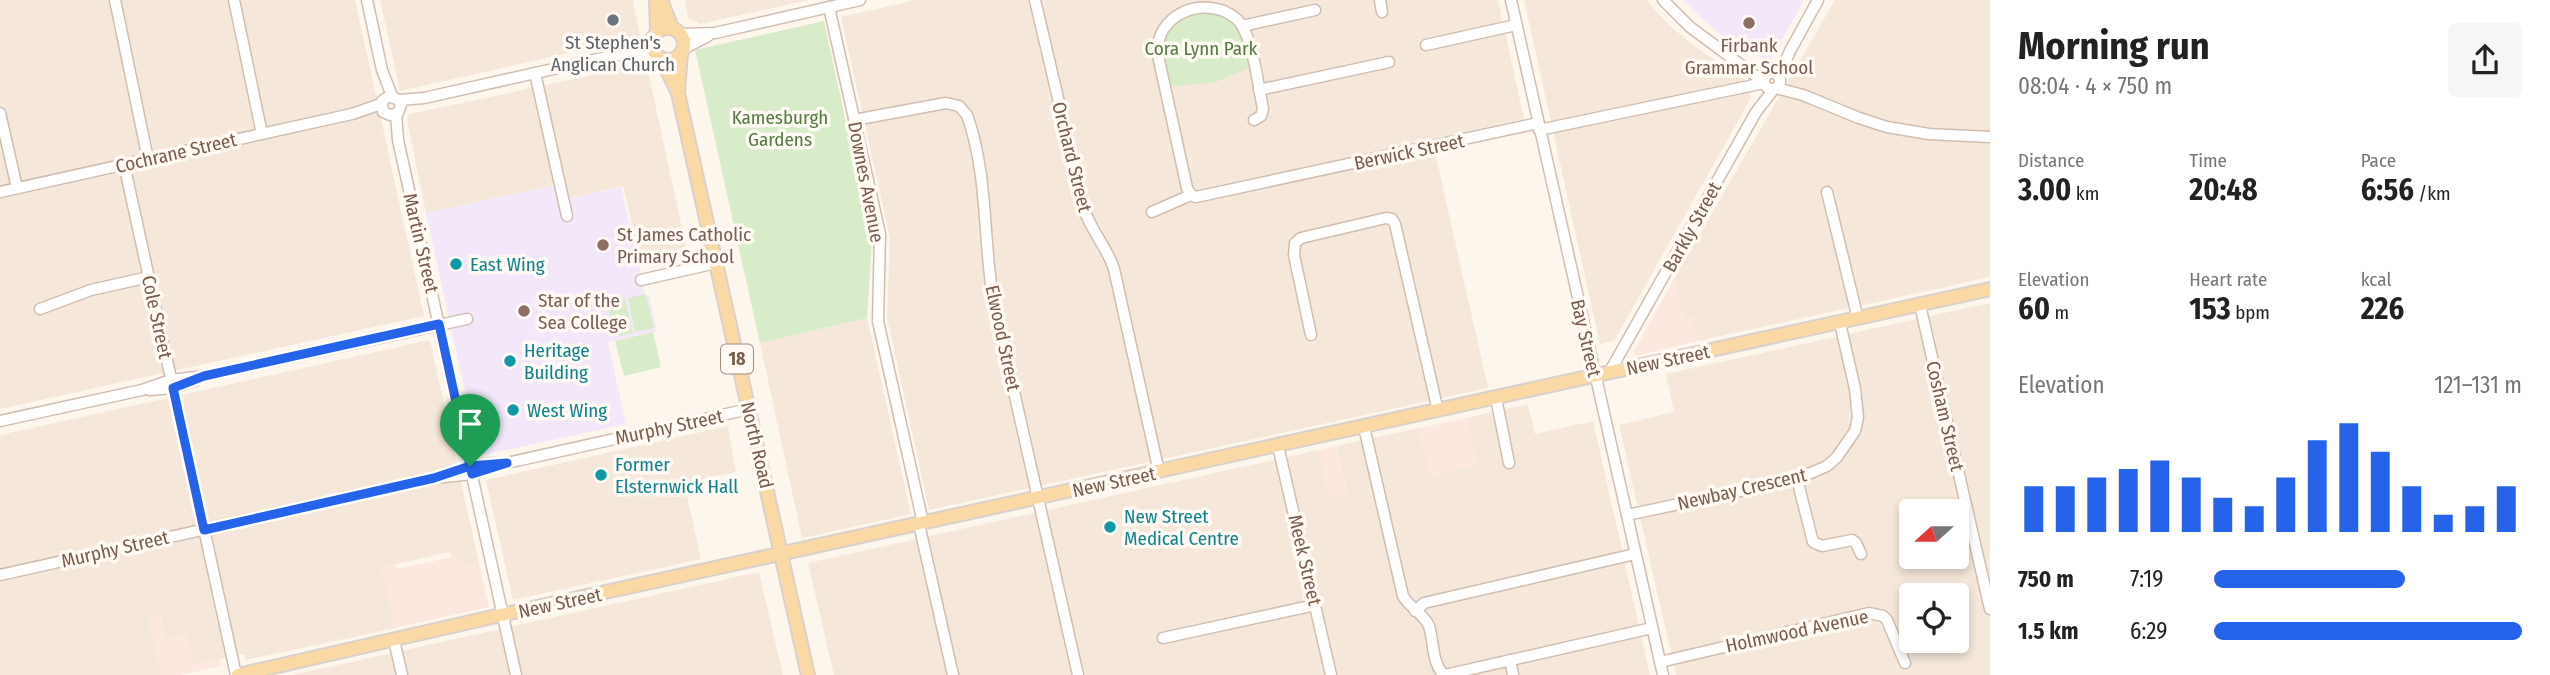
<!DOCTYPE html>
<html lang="en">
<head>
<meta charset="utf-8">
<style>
	body { margin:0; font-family:"Fira Sans Condensed",sans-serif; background:#f6f6f6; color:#222; height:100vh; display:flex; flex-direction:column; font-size:26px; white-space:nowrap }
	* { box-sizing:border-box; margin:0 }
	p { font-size:23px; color:#767676 }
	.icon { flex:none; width:38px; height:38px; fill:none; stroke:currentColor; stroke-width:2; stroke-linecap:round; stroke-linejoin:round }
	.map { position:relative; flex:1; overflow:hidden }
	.details { display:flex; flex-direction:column; background:#fff; width:560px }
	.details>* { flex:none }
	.needle { width:46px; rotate:249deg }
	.controls { position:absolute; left:1899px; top:499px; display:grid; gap:14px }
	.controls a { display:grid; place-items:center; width:70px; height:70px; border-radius:7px; background:#fff; box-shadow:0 4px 10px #0003; font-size:35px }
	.pin { position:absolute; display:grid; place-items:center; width:60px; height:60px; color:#fff; margin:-72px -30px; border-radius:50% 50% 50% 0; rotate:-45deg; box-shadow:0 0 7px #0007 }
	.pin .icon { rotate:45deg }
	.round { display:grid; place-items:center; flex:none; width:74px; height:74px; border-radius:7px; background:#f6f6f6 }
	.headline { display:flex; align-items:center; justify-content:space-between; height:119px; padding:0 28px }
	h1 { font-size:38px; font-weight:700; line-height:52px }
	.figures { display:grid; grid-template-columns:repeat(3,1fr); gap:10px; height:119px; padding:7px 28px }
	.figures div { display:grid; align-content:center }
	.figures b { font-size:30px; font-weight:700 }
	.figures small { font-size:19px; font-weight:400 }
	.figures p { font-size:19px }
	.chart { height:196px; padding:14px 28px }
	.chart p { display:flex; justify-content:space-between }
	.chart svg { width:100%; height:126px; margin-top:7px; stroke:#2563eb; stroke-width:6 }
	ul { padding:0 28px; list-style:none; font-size:23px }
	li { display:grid; grid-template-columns:112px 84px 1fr; align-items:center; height:52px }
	li i { height:18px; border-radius:9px; background:#2563eb }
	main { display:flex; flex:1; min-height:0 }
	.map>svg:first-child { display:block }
	.residential { fill:#f5e8da; fill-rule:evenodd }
	.commercial { fill:#fde8e0 }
	.education { fill:#f3e8fa }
	.green { fill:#d8ecc9 }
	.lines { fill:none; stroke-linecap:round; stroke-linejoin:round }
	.minor-casing { stroke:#d1beb0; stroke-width:13 }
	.major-casing { stroke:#dad1cd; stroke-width:16 }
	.minor { stroke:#fff; stroke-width:10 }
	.major { stroke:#fbd9a5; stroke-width:12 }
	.route-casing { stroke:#fff; stroke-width:14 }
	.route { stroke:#2563eb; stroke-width:9 }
	.worship-dot { fill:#6b7280; stroke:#fffaf3; stroke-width:2.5 }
	.education-dot { fill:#8d6e63; stroke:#fffaf3; stroke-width:2.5 }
	.culture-dot { fill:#0f9aa8; stroke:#fffaf3; stroke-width:2.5 }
	.labels { text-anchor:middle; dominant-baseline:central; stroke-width:7; stroke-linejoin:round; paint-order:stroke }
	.shield { fill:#fffaf3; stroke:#a28b7f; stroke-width:2 }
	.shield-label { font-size:18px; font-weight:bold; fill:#7a5c4d }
	.worship-label { font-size:19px; fill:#5b616d; stroke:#fffaf3 }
	.education-label { font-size:19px; fill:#785e54; stroke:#fffaf3; text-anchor:start }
	.park-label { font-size:19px; fill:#537a41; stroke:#fffaf3 }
	.street-label { font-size:19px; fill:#7a5c4d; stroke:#fffaf3 }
	.culture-label { font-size:19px; fill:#0d838f; stroke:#fffaf3; text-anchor:start }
</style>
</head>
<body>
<main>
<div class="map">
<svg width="1990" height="675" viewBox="0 0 1990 675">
	<rect width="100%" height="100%" fill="#fdf6ec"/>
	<g class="residential">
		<polygon points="0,0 355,0 424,316 0,409"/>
		<polygon points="380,0 633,0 640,37 400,91"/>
		<polygon points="685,0 809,0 700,24 688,17"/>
		<polygon points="917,0 1498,0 1524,119 1432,139 1488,388 929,510 887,317 890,238 841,17"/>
		<polygon points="1524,0 1646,0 1669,25 1694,46 1744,80 1751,98 1614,341 1600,344"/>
		<polygon points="1835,0 1990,0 1990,277 1698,341 1692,317 1683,319 1674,279"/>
		<polygon points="644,64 647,66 688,256 642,266 623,186 558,201 554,185 426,213 407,119 410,114"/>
		<path d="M1990,303V675H1676L1619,425L1674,412L1666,374ZM1911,511H1956V556H1911ZM1911,595H1956V640H1911Z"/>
		<polygon points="867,318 911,514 802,538 760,343"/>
		<polygon points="430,340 481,573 452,557 450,552 382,567 395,628 246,660 244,654 194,664 164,639 160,616 149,618 161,675 0,675 0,435"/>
		<polygon points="1528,404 1535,434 1593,421 1650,675 834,675 808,563 1319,450 1330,496 1347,492 1336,446 1419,428 1430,476 1477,465 1467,418"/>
		<polygon points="728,426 736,472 684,483 701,559 513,600 486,480"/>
		<polygon points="759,572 783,675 292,675"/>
	</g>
	<g class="commercial">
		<polygon points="1674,279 1683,318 1692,317 1698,341 1635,356 1634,351"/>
		<polygon points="1467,418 1478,465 1429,476 1419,428"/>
		<polygon points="1336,446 1347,492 1329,496 1319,450"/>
		<polygon points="452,557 481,573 489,607 395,628 381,567 395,563 397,569"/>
		<polygon points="159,616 165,639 187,634 194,664 220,659 221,666 181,675 161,675 149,618"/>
	</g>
	<g class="education">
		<polygon points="1682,0 1804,0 1770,62 1729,42"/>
		<polygon points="555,185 559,201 621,187 629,223 632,223 642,266 639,267 645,296 649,295 657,331 608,342 626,424 479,456 426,213"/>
	</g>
	<g class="green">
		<path d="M1206,11C1241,18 1242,37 1249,68L1216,82L1169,87C1161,48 1155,17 1206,11Z"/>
		<polygon points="824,21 872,242 867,318 760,343 695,50"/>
		<polygon points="646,294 654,328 635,332 628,298"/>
		<polygon points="625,299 633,333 614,337 607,303"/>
		<polygon points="653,332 661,367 624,376 615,341"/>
	</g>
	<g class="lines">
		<g class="minor-casing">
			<g id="minor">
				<polyline points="115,0 148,159"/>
				<polyline points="234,0 262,134"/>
				<polyline points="367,0 382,70 392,96"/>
				<path d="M1035,0L1084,209C1091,231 1107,247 1114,269L1159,472"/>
				<polyline points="1380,0 1382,12"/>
				<polyline points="1511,0 1663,675"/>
				<polyline points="1663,0 1690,27 1764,82"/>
				<polyline points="829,7 880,234 878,321 923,523"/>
				<polyline points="1242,26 1315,10"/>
				<polyline points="681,34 715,33 860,0"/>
				<polyline points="1426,45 1516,25"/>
				<polyline points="683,49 708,36"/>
				<polyline points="623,52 653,39"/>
				<circle cx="1772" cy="81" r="8"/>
				<polyline points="535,73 567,216"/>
				<polyline points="1779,77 1790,51 1818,0"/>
				<polyline points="1776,88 1803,95 1859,118 1887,127 1929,134 1990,137"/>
				<polyline points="1259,90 1389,62"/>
				<polyline points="399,100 401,105 398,113 390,115 383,112 382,101 389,96 399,100 424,98 616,55 656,54"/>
				<polyline points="0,113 17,188"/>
				<polyline points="396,114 398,140 516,675"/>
				<path d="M854,120L946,103L959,106L967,115C988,174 983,237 993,299L1078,675"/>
				<path d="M1254,120L1261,116L1263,109C1258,85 1254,45 1241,24C1237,18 1230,14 1224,11C1193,0 1159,17 1157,51L1187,188L1191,195L1196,197L1538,123"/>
				<polyline points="1539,130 1764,83"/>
				<polyline points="124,164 236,675"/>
				<polyline points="0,192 352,114 381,104"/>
				<polyline points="1827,192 1858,319"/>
				<polyline points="1152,212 1191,195"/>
				<polyline points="641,280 716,263"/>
				<polyline points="1920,305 1990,609"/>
				<polyline points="40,309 91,290 149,277"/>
				<polyline points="1311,335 1294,255 1295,243 1301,238 1386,218 1392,219 1395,224 1438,411"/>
				<polyline points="1609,373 1756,112 1774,89"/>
				<polyline points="150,390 173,388 196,380"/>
				<polyline points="1496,398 1509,463"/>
				<polyline points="0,421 142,390 171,380 204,376 467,319"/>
				<path d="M1364,427L1403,596C1410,608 1424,614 1429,626C1434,642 1432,664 1444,675"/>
				<polyline points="1278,446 1331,675"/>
				<polyline points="445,474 470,466 494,463"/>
				<polyline points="1797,479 1813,542 1822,546 1852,540 1856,543 1861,554"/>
				<polyline points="1627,515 1797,479 1827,466 1837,457 1855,431 1858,417 1855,389 1840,323"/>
				<polyline points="919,524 953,675"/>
				<polyline points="0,575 434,478 472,474 507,463 749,409"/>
				<polyline points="1415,611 1424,603 1635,554"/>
				<polyline points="1163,638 1315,605"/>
				<polyline points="394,640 402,675"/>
				<polyline points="1510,660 1513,675"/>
				<polyline points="1660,662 1869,613 1883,616 1887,620 1905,663"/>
				<polyline points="1445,675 1652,628"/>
			</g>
		</g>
		<g class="major-casing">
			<g id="major">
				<polyline points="656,0 657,32"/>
				<polyline points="661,0 672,28"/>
				<circle cx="668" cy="44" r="16"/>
				<polyline points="661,58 678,93 808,675"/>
				<polyline points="678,92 681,53"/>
				<polyline points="238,675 514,612 1990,289"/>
			</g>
		</g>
		<use href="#minor" class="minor"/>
		<use href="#major" class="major"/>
	</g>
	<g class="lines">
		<g class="route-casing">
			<polyline id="route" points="470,466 434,478 204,530 173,388 204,376 439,324 470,466 507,463 472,474 470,466"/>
		</g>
		<use href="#route" class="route"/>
	</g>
	<circle class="worship-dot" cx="613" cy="20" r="7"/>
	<g class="education-dot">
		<circle cx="1749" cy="23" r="7"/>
		<circle cx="603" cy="245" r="7"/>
		<circle cx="524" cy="311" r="7"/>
	</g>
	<g class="culture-dot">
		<circle cx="456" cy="264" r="7"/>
		<circle cx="510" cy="361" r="7"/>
		<circle cx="513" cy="410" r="7"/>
		<circle cx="601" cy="475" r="7"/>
		<circle cx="1110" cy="527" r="7"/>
	</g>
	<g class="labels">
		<rect class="shield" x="721" y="344.5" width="32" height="29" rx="5"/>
		<g class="shield-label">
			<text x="737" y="359">18</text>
		</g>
		<g class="worship-label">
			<text x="613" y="42">St Stephen's<tspan x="613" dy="22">Anglican Church</tspan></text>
		</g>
		<g class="education-label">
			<text x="1749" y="45" text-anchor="middle">Firbank<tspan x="1749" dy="22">Grammar School</tspan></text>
			<text x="617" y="234">St James Catholic<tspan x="617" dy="22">Primary School</tspan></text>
			<text x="538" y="300">Star of the<tspan x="538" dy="22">Sea College</tspan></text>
		</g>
		<g class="park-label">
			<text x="1201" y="48">Cora Lynn Park</text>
			<text x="780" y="117">Kamesburgh<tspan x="780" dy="22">Gardens</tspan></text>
		</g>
		<g class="street-label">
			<text transform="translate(1409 152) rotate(-12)">Berwick Street</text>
			<text transform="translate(176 153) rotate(-13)">Cochrane Street</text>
			<text transform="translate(1072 157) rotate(76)">Orchard Street</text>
			<text transform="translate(866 182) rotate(79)">Downes Avenue</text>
			<text transform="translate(1692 227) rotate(-61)">Barkly Street</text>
			<text transform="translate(421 243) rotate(77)">Martin Street</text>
			<text transform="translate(157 317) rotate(78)">Cole Street</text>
			<text transform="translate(1003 338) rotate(78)">Elwood Street</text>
			<text transform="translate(1586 338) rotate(77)">Bay Street</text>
			<text transform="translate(1668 360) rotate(-12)">New Street</text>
			<text transform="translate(1945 416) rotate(77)">Cosham Street</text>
			<text transform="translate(669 427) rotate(-12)">Murphy Street</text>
			<text transform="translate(757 445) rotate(77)">North Road</text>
			<text transform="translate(1114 482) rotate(-12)">New Street</text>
			<text transform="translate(1742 489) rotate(-13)">Newbay Crescent</text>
			<text transform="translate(115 549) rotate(-13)">Murphy Street</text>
			<text transform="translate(1305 560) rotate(77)">Meek Street</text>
			<text transform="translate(560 603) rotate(-12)">New Street</text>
			<text transform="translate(1797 631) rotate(-12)">Holmwood Avenue</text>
		</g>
		<g class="culture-label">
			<text x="470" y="264">East Wing</text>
			<text x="524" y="350">Heritage<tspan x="524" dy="22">Building</tspan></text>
			<text x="527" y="410">West Wing</text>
			<text x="615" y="464">Former<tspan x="615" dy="22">Elsternwick Hall</tspan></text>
			<text x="1124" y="516">New Street<tspan x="1124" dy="22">Medical Centre</tspan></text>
		</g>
	</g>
</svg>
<div class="controls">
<a><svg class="needle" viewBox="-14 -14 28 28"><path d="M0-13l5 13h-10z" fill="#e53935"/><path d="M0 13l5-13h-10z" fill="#767676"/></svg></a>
<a><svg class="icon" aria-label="locate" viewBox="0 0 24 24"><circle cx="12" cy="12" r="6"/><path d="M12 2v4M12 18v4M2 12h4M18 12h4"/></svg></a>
</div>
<div class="pin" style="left:470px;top:466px;background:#1e9e55"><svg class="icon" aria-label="arrive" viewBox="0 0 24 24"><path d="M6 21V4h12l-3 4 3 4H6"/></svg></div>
</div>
<section class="details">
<div class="headline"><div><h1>Morning run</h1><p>08:04 · 4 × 750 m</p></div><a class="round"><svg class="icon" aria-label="share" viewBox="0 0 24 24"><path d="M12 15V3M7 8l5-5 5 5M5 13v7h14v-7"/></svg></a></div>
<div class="figures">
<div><p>Distance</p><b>3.00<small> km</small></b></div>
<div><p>Time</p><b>20:48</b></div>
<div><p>Pace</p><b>6:56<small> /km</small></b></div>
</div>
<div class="figures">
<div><p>Elevation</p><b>60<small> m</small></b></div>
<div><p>Heart rate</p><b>153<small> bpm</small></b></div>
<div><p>kcal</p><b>226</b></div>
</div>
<div class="chart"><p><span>Elevation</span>121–131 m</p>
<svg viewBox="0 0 160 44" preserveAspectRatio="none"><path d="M5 44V28M15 44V28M25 44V25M35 44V22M45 44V19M55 44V25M65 44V32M75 44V35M85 44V25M95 44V12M105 44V6M115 44V16M125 44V28M135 44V38M145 44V35M155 44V28"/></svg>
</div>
<ul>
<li><b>750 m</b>7:19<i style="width:62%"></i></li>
<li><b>1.5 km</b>6:29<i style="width:100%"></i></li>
</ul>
</section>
</main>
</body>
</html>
